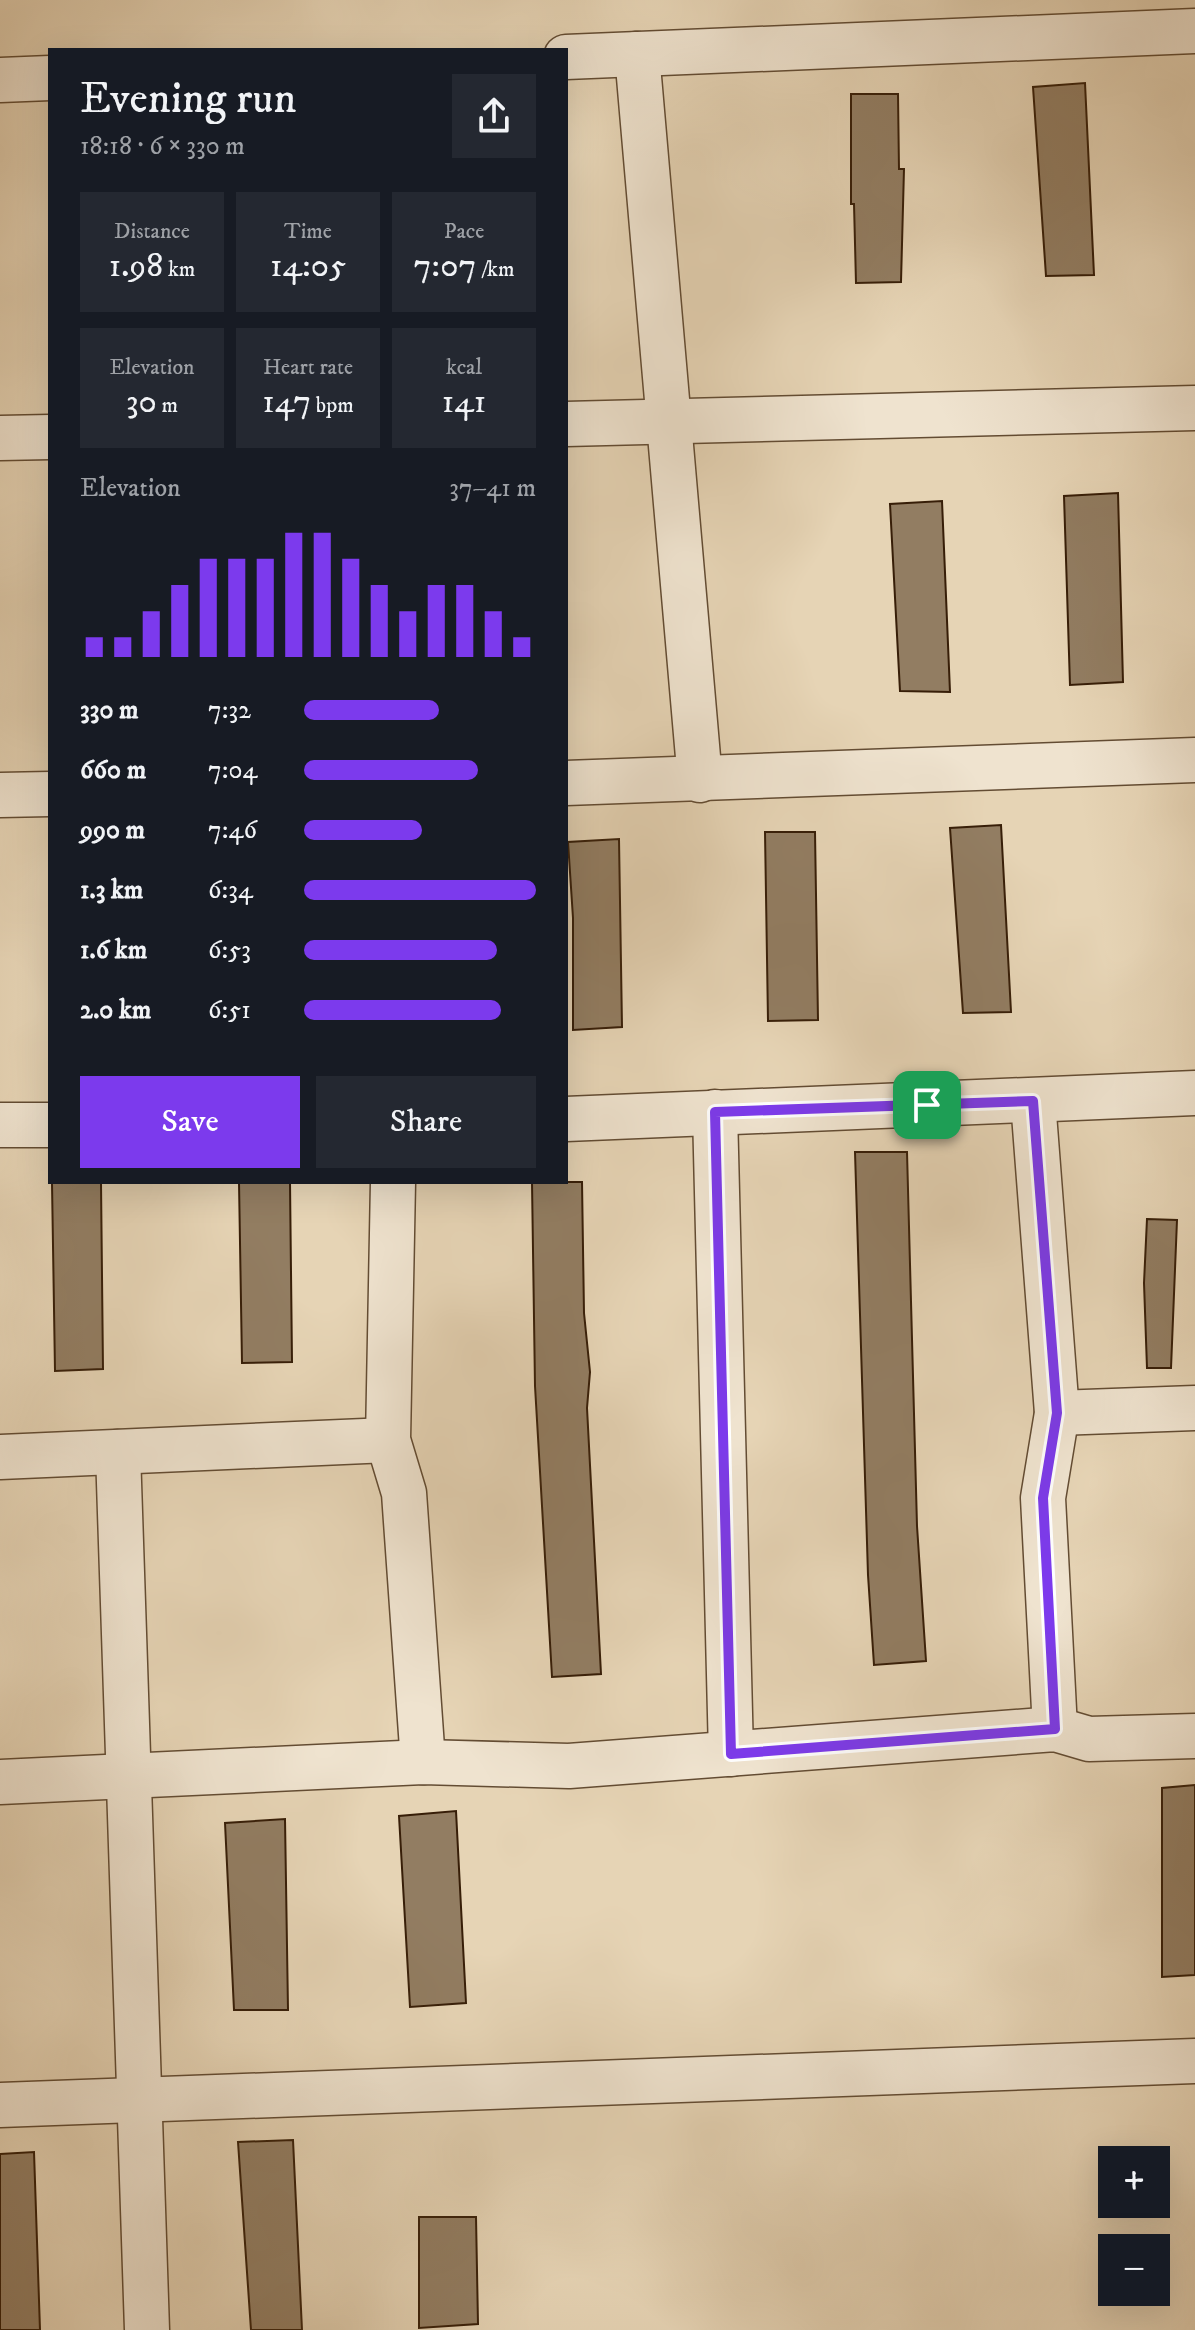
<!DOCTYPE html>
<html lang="en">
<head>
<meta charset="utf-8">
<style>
	body { margin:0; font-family:"IM FELL DW Pica",serif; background:#242831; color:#f1f3f6; height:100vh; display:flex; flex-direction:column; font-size:30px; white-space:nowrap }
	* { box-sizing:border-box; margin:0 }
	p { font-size:26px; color:#9ea1a6 }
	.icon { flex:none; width:44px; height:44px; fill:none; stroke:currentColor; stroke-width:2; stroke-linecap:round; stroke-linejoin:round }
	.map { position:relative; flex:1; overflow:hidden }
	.panel { position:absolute; left:48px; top:48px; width:520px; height:1136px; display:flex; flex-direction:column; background:#171b24; border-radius:0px; box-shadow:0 8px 32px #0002 }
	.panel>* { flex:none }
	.buttons { position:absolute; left:1098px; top:2146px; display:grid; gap:16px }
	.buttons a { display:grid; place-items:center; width:72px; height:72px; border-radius:0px; background:#171b24; box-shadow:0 8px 32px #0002; font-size:40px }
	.pin { position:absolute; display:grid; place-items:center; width:68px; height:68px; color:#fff; margin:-34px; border-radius:16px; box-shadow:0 4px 12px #0006 }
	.round { display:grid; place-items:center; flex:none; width:84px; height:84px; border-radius:0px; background:#242831 }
	.summary { display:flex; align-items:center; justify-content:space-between; height:136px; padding:0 32px }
	h1 { font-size:44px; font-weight:600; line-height:60px }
	.stats { display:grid; grid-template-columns:repeat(3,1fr); gap:12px; height:136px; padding:8px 32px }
	.stats div { display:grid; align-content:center; border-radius:0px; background:#242831; text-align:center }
	.stats b { font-size:34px; font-weight:600 }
	.stats small { font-size:22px; font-weight:400 }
	.stats p { font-size:22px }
	.chart { height:224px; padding:16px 32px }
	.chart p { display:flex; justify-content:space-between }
	.chart svg { width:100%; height:144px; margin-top:8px; stroke:#7c3aed; stroke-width:6 }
	.button { display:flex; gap:16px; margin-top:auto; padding:16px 32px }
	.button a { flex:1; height:92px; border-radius:0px; background:#7c3aed; color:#fff; font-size:32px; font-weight:600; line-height:92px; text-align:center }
	.button a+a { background:#242831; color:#f1f3f6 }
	ul { padding:0 32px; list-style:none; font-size:26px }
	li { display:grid; grid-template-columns:128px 96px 1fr; align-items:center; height:60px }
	li i { height:20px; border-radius:10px; background:#7c3aed }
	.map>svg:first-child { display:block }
	.building { fill:#927d62; stroke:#371e08; stroke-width:2 }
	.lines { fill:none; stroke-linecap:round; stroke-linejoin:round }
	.street-casing { stroke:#634c33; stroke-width:47 }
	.street { stroke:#efe3cf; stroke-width:44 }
	.route-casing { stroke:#fff; stroke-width:16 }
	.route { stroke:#7c3aed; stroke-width:10 }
</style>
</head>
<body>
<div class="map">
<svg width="1195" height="2330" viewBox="0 0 1195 2330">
	<rect width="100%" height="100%" fill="#e6d4b5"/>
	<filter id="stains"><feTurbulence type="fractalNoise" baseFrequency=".0025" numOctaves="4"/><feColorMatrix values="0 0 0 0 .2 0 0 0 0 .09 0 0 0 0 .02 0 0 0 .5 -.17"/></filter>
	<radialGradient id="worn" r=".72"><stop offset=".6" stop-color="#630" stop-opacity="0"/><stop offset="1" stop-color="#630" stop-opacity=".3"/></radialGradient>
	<g class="building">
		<polygon points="1085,83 1094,275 1046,276 1033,87"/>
		<polygon points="851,94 898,94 899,169 904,169 901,282 856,283 854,204 851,204"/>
		<polygon points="1118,493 1123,682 1070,685 1064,496"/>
		<polygon points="942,501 950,692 900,691 890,504"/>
		<polygon points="1001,825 1011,1012 963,1013 950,828"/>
		<polygon points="765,832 815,832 818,1020 768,1021"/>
		<polygon points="619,839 622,1027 573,1030 573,918 568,842"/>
		<polygon points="855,1152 907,1152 917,1526 926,1661 874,1665 868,1575"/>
		<polygon points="239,1182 290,1182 292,1362 242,1363"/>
		<polygon points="532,1182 582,1182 584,1313 590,1372 587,1408 601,1674 552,1677 535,1386"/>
		<polygon points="52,1183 101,1183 103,1369 55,1371"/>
		<polygon points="1147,1219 1177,1220 1171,1368 1147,1368 1144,1283"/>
		<polygon points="1195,1785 1195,1975 1162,1977 1162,1788"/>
		<polygon points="456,1811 466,2003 410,2007 399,1816"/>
		<polygon points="285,1819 288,2010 234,2010 225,1823"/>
		<polygon points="293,2140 302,2330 251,2330 238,2142"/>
		<polygon points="34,2152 40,2330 0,2330 0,2154"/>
		<polygon points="419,2217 476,2217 478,2324 419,2328"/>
	</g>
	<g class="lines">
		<g class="street-casing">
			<g id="street">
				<polyline points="637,54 700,780"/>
				<polyline points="566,57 1195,31"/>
				<polyline points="0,80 50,78"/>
				<polyline points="566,424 1195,408"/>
				<polyline points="0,438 50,437"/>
				<polyline points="566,783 1195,760"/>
				<polyline points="0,795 50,794"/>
				<polyline points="1033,1101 1057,1413 1043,1498 1055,1729"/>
				<polyline points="715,1112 731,1754"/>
				<polyline points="566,1119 1195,1093"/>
				<polyline points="0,1125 50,1125"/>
				<polyline points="393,1182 388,1440 404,1493 423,1762"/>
				<polyline points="1057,1413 1195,1408"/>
				<polyline points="118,1452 147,2330"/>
				<polyline points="0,1457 388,1440"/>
				<polyline points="0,1782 423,1762 569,1766 1055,1729 1089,1739 1195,1736"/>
				<polyline points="0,2105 1195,2061"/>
			</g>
		</g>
		<use href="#street" class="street"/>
	</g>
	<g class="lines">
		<g class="route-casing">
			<polygon id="route" points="1033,1101 1057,1413 1043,1498 1055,1729 731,1754 715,1112"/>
		</g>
		<use href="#route" class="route"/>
	</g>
	<rect width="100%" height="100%" filter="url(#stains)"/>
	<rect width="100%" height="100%" fill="url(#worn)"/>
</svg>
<div class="buttons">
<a>+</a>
<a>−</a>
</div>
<div class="pin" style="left:927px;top:1105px;background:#1e9e55"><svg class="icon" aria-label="arrive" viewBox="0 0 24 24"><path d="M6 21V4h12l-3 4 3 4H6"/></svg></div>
<section class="panel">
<div class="summary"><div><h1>Evening run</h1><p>18:18 · 6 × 330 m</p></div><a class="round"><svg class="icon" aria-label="share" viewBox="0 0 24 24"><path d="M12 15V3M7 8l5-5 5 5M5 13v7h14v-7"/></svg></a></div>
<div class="stats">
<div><p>Distance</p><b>1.98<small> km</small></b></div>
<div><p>Time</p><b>14:05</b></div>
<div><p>Pace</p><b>7:07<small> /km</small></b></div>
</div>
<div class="stats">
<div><p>Elevation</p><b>30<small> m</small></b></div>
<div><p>Heart rate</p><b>147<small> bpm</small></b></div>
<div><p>kcal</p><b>141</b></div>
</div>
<div class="chart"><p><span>Elevation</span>37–41 m</p>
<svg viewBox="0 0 160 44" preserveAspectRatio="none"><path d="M5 44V38M15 44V38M25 44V30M35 44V22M45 44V14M55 44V14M65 44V14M75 44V6M85 44V6M95 44V14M105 44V22M115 44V30M125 44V22M135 44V22M145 44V30M155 44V38"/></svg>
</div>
<ul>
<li><b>330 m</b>7:32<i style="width:58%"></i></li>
<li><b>660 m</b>7:04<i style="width:75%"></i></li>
<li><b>990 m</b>7:46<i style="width:51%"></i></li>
<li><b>1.3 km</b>6:34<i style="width:100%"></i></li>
<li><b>1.6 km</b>6:53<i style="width:83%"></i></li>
<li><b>2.0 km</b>6:51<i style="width:85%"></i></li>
</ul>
<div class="button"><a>Save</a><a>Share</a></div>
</section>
</div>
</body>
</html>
